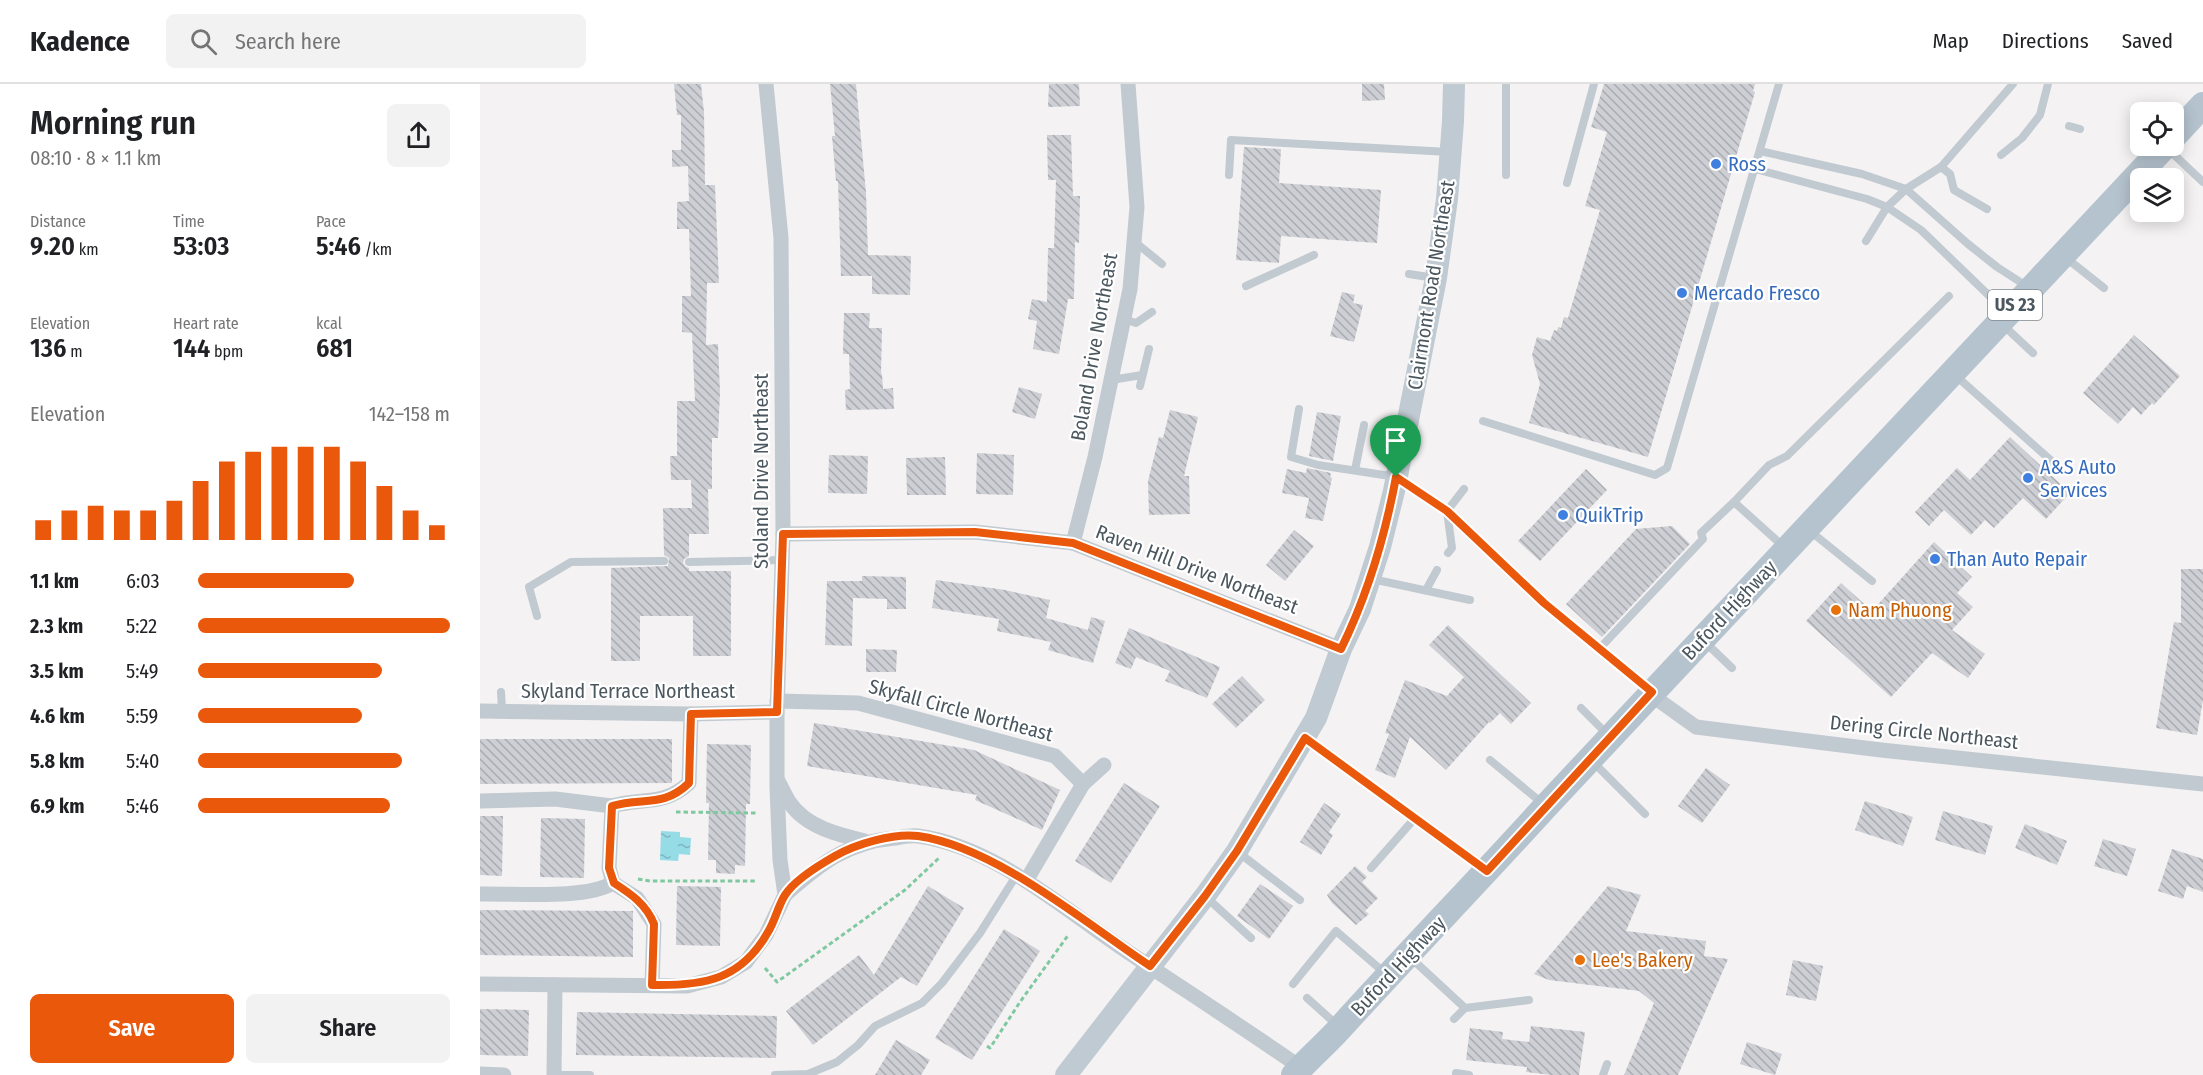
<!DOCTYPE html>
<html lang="en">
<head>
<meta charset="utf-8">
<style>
	body { margin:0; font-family:"Fira Sans Condensed",sans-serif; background:#f2f2f2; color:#202124; height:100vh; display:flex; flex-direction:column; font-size:22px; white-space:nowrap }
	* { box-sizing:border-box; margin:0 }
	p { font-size:20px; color:#757577 }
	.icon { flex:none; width:33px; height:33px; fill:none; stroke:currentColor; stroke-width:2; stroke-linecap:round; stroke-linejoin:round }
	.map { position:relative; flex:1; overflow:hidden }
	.panel { display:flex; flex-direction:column; background:#fff; width:480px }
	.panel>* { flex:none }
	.buttons { position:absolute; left:1650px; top:18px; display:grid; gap:12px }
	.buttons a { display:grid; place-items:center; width:54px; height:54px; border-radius:9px; background:#fff; box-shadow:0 3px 15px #0003; font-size:30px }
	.pin { position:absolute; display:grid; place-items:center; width:51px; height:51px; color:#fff; margin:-62px -26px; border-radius:50% 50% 50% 0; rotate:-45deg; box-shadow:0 0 6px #0007 }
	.pin .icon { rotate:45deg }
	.round { display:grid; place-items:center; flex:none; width:63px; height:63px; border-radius:9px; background:#f2f2f2 }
	.headline { display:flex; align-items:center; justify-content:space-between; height:102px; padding:0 30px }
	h1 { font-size:33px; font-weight:600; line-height:45px }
	.metrics { display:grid; grid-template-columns:repeat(3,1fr); gap:9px; height:102px; padding:6px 30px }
	.metrics div { display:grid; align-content:center }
	.metrics b { font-size:26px; font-weight:600 }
	.metrics small { font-size:16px; font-weight:400 }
	.metrics p { font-size:16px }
	.chart { height:168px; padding:12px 30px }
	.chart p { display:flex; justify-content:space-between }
	.chart svg { width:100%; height:108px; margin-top:6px; stroke:#ea580c; stroke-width:6 }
	.button { display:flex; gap:12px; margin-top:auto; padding:12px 30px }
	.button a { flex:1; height:69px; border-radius:9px; background:#ea580c; color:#fff; font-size:24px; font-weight:600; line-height:69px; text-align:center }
	.button a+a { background:#f2f2f2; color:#202124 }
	ul { padding:0 30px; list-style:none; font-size:20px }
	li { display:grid; grid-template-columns:96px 72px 1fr; align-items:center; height:45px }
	li i { height:15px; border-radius:8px; background:#ea580c }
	header { display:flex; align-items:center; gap:36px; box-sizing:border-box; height:84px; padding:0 30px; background:#fff; border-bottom:2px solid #e0e0e0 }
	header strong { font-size:28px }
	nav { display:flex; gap:33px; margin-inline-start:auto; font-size:21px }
	.search { width:420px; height:54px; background:#f2f2f2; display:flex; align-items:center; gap:15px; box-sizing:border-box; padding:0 21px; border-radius:9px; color:#757577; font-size:22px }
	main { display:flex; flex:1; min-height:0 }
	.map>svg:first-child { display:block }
	.water { fill:url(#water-ripples) }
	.building { fill:url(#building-back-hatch) }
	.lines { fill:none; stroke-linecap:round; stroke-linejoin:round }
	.path { stroke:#80c9a0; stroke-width:3; stroke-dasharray:4.5 3; stroke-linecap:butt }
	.lane { stroke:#c1cad0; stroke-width:8 }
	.street { stroke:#c1cad0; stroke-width:15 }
	.secondary { stroke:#c0cad2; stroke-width:22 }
	.primary { stroke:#b5c3ce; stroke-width:26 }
	.route-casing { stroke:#fff; stroke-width:12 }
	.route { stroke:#ea580c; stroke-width:8 }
	.shop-dot { fill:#3f7fe0; stroke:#fff; stroke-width:2 }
	.food-dot { fill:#e8710a; stroke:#fff; stroke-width:2 }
	.labels { text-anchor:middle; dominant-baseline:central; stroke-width:4.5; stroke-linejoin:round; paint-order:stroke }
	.shield { fill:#fff; stroke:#81898f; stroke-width:1.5 }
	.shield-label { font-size:18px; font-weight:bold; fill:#4b575f }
	.shop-label { font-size:20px; fill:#366cbe; stroke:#fff; text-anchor:start }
	.street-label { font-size:20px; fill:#4b575f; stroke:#fff }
	.food-label { font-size:20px; fill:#c56008; stroke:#fff; text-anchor:start }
</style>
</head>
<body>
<header>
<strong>Kadence</strong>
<div class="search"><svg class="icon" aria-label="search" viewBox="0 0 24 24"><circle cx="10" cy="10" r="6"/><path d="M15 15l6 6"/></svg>Search here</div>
<nav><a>Map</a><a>Directions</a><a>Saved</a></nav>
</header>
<main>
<section class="panel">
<div class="headline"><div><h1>Morning run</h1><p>08:10 · 8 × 1.1 km</p></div><a class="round"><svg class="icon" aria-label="share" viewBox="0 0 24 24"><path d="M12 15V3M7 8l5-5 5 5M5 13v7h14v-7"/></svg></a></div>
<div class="metrics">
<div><p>Distance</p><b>9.20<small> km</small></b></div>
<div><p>Time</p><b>53:03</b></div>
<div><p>Pace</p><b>5:46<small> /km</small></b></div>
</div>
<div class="metrics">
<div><p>Elevation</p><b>136<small> m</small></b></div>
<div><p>Heart rate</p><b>144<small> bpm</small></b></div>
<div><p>kcal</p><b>681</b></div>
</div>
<div class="chart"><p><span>Elevation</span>142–158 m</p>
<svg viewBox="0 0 160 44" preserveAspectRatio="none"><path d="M5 44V36M15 44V32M25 44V30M35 44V32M45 44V32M55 44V28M65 44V20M75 44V12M85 44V8M95 44V6M105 44V6M115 44V6M125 44V12M135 44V22M145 44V32M155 44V38"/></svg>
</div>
<ul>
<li><b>1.1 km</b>6:03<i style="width:62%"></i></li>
<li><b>2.3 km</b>5:22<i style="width:100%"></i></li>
<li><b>3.5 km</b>5:49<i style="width:73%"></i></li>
<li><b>4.6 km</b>5:59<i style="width:65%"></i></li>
<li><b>5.8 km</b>5:40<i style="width:81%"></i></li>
<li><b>6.9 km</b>5:46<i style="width:76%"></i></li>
</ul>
<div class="button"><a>Save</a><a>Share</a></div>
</section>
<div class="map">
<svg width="1723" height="991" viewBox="0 0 1723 991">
	<defs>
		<pattern id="water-ripples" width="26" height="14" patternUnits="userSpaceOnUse" patternTransform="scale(1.5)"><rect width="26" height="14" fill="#96dce7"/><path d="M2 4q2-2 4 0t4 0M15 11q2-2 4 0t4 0" fill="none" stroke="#7cb5be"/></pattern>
		<pattern id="building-back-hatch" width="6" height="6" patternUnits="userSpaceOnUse" patternTransform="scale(1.5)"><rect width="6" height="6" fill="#cdcfd4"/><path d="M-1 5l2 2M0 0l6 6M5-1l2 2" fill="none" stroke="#a8abaf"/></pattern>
	</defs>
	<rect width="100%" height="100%" fill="#f4f2f3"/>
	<polygon class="water" points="181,747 200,748 200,753 211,754 210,771 199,770 198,777 180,776"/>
	<g class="building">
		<polygon points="194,0 221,0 224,28 225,101 235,101 239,199 227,199 226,261 238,260 240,308 238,354 232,354 232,405 228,405 229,450 209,450 209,472 204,475 203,479 206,483 209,484 209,487 251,487 251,572 213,572 213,532 160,532 160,577 131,577 131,484 188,482 189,474 184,471 183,424 212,424 211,396 191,396 190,372 197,372 197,317 215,317 212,249 202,248 202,212 211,212 209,145 197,145 197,118 209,117 208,82 192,83 192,66 201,66 201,31 197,31"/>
		<polygon points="350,0 376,0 386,109 388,171 431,172 430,211 392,210 392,192 361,192 358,97 356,97 352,52 355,52"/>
		<polygon points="569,0 599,0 600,22 568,23"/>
		<polygon points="882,0 904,0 905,16 882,17"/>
		<polygon points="1124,0 1275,0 1273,7 1275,8 1168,373 1049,339 1060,300 1052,271 1057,253 1070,257 1074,246 1077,247 1078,243 1081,244 1084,233 1088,234 1120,126 1105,122 1127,48 1111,43"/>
		<polygon points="567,51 591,51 593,112 600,112 599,159 595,158 594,215 588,215 579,270 553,265 557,237 548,235 552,215 567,218 568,164 574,164 576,96 568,96"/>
		<polygon points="764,63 801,65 799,99 901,106 897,159 801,152 799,179 756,176"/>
		<polygon points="862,208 875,211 873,219 883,221 874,258 850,252"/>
		<polygon points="364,229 390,229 389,244 402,244 401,290 402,290 403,305 413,304 414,325 366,326 365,306 370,305 369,270 363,270"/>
		<polygon points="1654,251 1700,292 1674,321 1672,319 1661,331 1653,323 1638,340 1603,309"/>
		<polygon points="539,303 562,310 555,335 532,328"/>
		<polygon points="690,326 718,333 704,392 709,392 710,430 669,431 668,397 679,353 683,354"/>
		<polygon points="837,328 861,332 853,377 829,372"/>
		<polygon points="1530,353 1590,409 1566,435 1543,414 1514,444 1505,436 1491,451 1464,426 1449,442 1435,428 1477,384 1490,396"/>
		<polygon points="497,369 534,371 533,411 496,410"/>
		<polygon points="349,371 388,372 387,410 348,409"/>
		<polygon points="465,373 466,411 427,411 426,374"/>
		<polygon points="827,384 851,389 850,393 852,394 843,437 825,434 829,414 802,409 807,385 826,389"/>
		<polygon points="1106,385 1127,406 1060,477 1038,457"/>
		<polygon points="1192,442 1210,460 1122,553 1086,520 1156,445"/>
		<polygon points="814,446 834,462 805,497 786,481"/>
		<polygon points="1454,458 1492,493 1477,509 1493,523 1472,546 1505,570 1488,594 1452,569 1411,613 1326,537 1361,499 1392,527"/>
		<polygon points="1701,485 1723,485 1723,616 1717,651 1676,644 1694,538 1701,539"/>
		<polygon points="382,492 426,493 426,525 407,525 407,515 373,514 372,562 345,561 347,497 382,497"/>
		<polygon points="456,496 525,506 570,516 566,534 608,546 611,533 625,537 613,579 568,566 571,558 517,547 519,535 452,524"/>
		<polygon points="968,541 1051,619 1031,640 1020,629 1010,639 1009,638 966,686 930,653 915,694 895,686 909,650 905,649 925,596 967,612 984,593 949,561"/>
		<polygon points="649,544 740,583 727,614 685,597 690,587 656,573 651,585 635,579"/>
		<polygon points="386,565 417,566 416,588 386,588"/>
		<polygon points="762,592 785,616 756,644 732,620"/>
		<polygon points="334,639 494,666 580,706 562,746 495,716 497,711 327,682"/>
		<polygon points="0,655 192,655 192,699 0,700"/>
		<polygon points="227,660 271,661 270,720 266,720 265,782 255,781 255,790 236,789 236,776 228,776 229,719 226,719"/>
		<polygon points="1226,684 1250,701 1222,739 1198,722"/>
		<polygon points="644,699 680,722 631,799 595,777"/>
		<polygon points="1385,717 1433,733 1423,762 1375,746"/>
		<polygon points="844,719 861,730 849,748 853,751 841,771 820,758"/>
		<polygon points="1463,727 1513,742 1505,771 1455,756"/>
		<polygon points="0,732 23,732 22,792 0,791"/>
		<polygon points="61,734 105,735 104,794 60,793"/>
		<polygon points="1545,740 1587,757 1577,781 1535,764"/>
		<polygon points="1623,755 1656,765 1647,792 1614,782"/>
		<polygon points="1692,765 1723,775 1723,808 1707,802 1703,815 1678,807"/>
		<polygon points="875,782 887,793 882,798 898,814 885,827 889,830 876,841 852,819 847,811"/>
		<polygon points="780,800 813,822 789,855 757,832"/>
		<polygon points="197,802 241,803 240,862 196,861"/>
		<polygon points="448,802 484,824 437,902 421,893 333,961 306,927 379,871 394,891"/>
		<polygon points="1128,802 1161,811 1146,847 1226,857 1224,872 1248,875 1198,991 1144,991 1174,919 1159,907 1069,896 1054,890"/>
		<polygon points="0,826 153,827 153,873 0,871"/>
		<polygon points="524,845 560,867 492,976 455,954"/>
		<polygon points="1313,876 1343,882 1336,917 1306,911"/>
		<polygon points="0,925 49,926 48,972 0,971"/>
		<polygon points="97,928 297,932 296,974 96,971"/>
		<polygon points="1051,942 1105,948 1099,991 1071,991 1046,988 1047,983 986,976 990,944 1023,948 1022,955 1049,958"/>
		<polygon points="416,956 450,976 441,991 395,991"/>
		<polygon points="1267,958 1302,970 1295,991 1260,980"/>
	</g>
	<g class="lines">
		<g class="path">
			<polyline points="196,728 278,729"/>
			<polyline points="158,795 170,797 275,797"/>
			<polyline points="285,884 297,898 425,806 459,774"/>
			<polyline points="507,962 510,964 540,918 589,850"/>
		</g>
		<g class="lane">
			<polyline points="1026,0 1026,91"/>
			<polyline points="1589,42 1600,45"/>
			<polyline points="1688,65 1723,98"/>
			<polyline points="1280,67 1382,90 1426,105 1488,160 1517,183 1548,203"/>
			<polyline points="1521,71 1542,54 1560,31 1568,0"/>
			<polyline points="1461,83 1470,90 1474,106 1507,125"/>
			<polyline points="1275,85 1387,115 1407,123 1441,146 1525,227"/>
			<polyline points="749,91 751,56 969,68"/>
			<polyline points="1087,99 1114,0"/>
			<polyline points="1386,157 1407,123 1426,105 1461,83 1533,0"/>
			<polyline points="655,158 682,180"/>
			<polyline points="1585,173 1624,204"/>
			<polyline points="929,190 955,194"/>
			<polyline points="766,202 834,171"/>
			<polyline points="644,235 656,239 672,228"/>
			<polyline points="1523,241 1553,269"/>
			<polyline points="1475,291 1575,380"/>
			<polyline points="631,296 662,291"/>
			<polyline points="660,302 669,265"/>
			<polyline points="819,325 811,373 838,381 917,393 967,427 984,405"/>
			<polyline points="1003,337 1175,391 1187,384 1299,0"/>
			<polyline points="875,386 884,341"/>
			<polyline points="967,427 1064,519 1170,607"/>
			<polyline points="967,427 972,464 968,469"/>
			<polyline points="1330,447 1392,497"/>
			<polyline points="1303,462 1254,418 1289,381 1307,372 1469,212"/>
			<polyline points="209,478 302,476"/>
			<polyline points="892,495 990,516"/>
			<polyline points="946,506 957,486"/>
			<polyline points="57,532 49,503 91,478 184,477"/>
			<polyline points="1225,558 1252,584"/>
			<polyline points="1119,565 1223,455 1221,449 1254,418"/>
			<polyline points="21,608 22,627"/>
			<polyline points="1101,624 1127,650"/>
			<polyline points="827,655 1003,784"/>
			<polyline points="1010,676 1062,719"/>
			<polyline points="1113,678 1165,730"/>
			<polyline points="758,768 820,816"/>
			<polyline points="891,784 935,734"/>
			<polyline points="726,813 771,854"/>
			<polyline points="931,874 985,924"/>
			<polyline points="813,900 856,847 906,890"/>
			<polyline points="827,914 857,941"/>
			<polyline points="974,935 985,924 1049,916"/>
			<polyline points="74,991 110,991"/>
			<polyline points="295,991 328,990 357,978 378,961 395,942 442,919 462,899 500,849 536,792"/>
			<polyline points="976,991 976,989 989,991"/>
			<polyline points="1123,991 1127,980"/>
		</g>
		<g class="street">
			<polyline points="303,450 495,448 593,459 861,565"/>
			<polyline points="593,459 615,373 650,205 657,123 648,0"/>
			<polyline points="1170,610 1216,643 1401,666 1723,700"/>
			<polyline points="297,617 378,619 575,672 603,700 546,797"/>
			<polyline points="0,627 211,630 297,628"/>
			<path d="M298,697C302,704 305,712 310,719C326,743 359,751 385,757"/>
			<polyline points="603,700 624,681"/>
			<polyline points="0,717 75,715 132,722"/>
			<path d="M0,810C36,809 104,816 133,799"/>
			<path d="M305,811C340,780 367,758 415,754C422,753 431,751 438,752C512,762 579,821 639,862C700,903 761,942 820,983"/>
			<polyline points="0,900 207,902 241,893 266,878 286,851 305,811 300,776 297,704 297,628 303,450 301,154 286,0"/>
			<path d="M172,901L174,840L157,814L133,799L129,784L132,722C163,713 183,723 209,699L211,630"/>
			<polyline points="0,990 24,991"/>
			<polyline points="74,991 75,901"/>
		</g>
		<polyline class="secondary" points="586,991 725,812 757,767 836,634 861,565 880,525 900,463 914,407 956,194 967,115 973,37 974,0"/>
		<g class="primary">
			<polyline points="1694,52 1723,21"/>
			<path d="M814,991C829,974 847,959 862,942C929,868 999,796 1066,722L1685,62"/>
		</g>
	</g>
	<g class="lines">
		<g class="route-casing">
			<path id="route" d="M916,393L967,427L1064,519L1172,608L1007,787L825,654L757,767L725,812L670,882C605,839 516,763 438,752C413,749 376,760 355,772C341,780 314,797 305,811C298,822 295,837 288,848C261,896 224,902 172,901L174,840C166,820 151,810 134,799L129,784L132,722C163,713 183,724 209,699L211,630L297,628L303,450L495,448L593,459L861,565C888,510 905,452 916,393Z"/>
		</g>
		<use href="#route" class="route"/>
	</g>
	<g class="shop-dot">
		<circle cx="1236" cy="80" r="6"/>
		<circle cx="1202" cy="209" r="6"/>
		<circle cx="1548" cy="394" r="6"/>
		<circle cx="1083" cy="431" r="6"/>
		<circle cx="1455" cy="475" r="6"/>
	</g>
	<g class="food-dot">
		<circle cx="1356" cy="526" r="6"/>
		<circle cx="1100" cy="876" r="6"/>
	</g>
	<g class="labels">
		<rect class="shield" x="1508" y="206" width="54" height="30" rx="4.5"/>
		<g class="shield-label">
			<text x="1535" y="221">US 23</text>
		</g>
		<g class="shop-label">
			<text x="1248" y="80">Ross</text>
			<text x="1214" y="209">Mercado Fresco</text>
			<text x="1560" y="383">A&amp;S Auto<tspan x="1560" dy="23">Services</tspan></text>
			<text x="1095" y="431">QuikTrip</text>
			<text x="1467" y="475">Than Auto Repair</text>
		</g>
		<g class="street-label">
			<text transform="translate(951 201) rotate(-81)">Clairmont Road Northeast</text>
			<text transform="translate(614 263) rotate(-80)">Boland Drive Northeast</text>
			<text transform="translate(281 387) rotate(-90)">Stoland Drive Northeast</text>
			<text transform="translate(717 485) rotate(21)">Raven Hill Drive Northeast</text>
			<text transform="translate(1249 526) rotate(-47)">Buford Highway</text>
			<text x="148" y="607">Skyland Terrace Northeast</text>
			<text transform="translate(481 626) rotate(15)">Skyfall Circle Northeast</text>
			<text transform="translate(1444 648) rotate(6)">Dering Circle Northeast</text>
			<text transform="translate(918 882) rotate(-47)">Buford Highway</text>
		</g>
		<g class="food-label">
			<text x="1368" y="526">Nam Phuong</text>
			<text x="1112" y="876">Lee's Bakery</text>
		</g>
	</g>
</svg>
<div class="buttons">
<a><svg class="icon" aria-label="locate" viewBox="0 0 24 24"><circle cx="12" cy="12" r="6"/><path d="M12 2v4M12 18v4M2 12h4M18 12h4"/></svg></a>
<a><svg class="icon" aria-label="layers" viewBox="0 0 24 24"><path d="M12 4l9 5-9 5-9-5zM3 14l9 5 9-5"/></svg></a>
</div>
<div class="pin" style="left:916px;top:393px;background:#1e9e55"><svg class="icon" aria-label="arrive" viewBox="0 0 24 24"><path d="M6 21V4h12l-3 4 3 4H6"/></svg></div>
</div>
</main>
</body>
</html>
